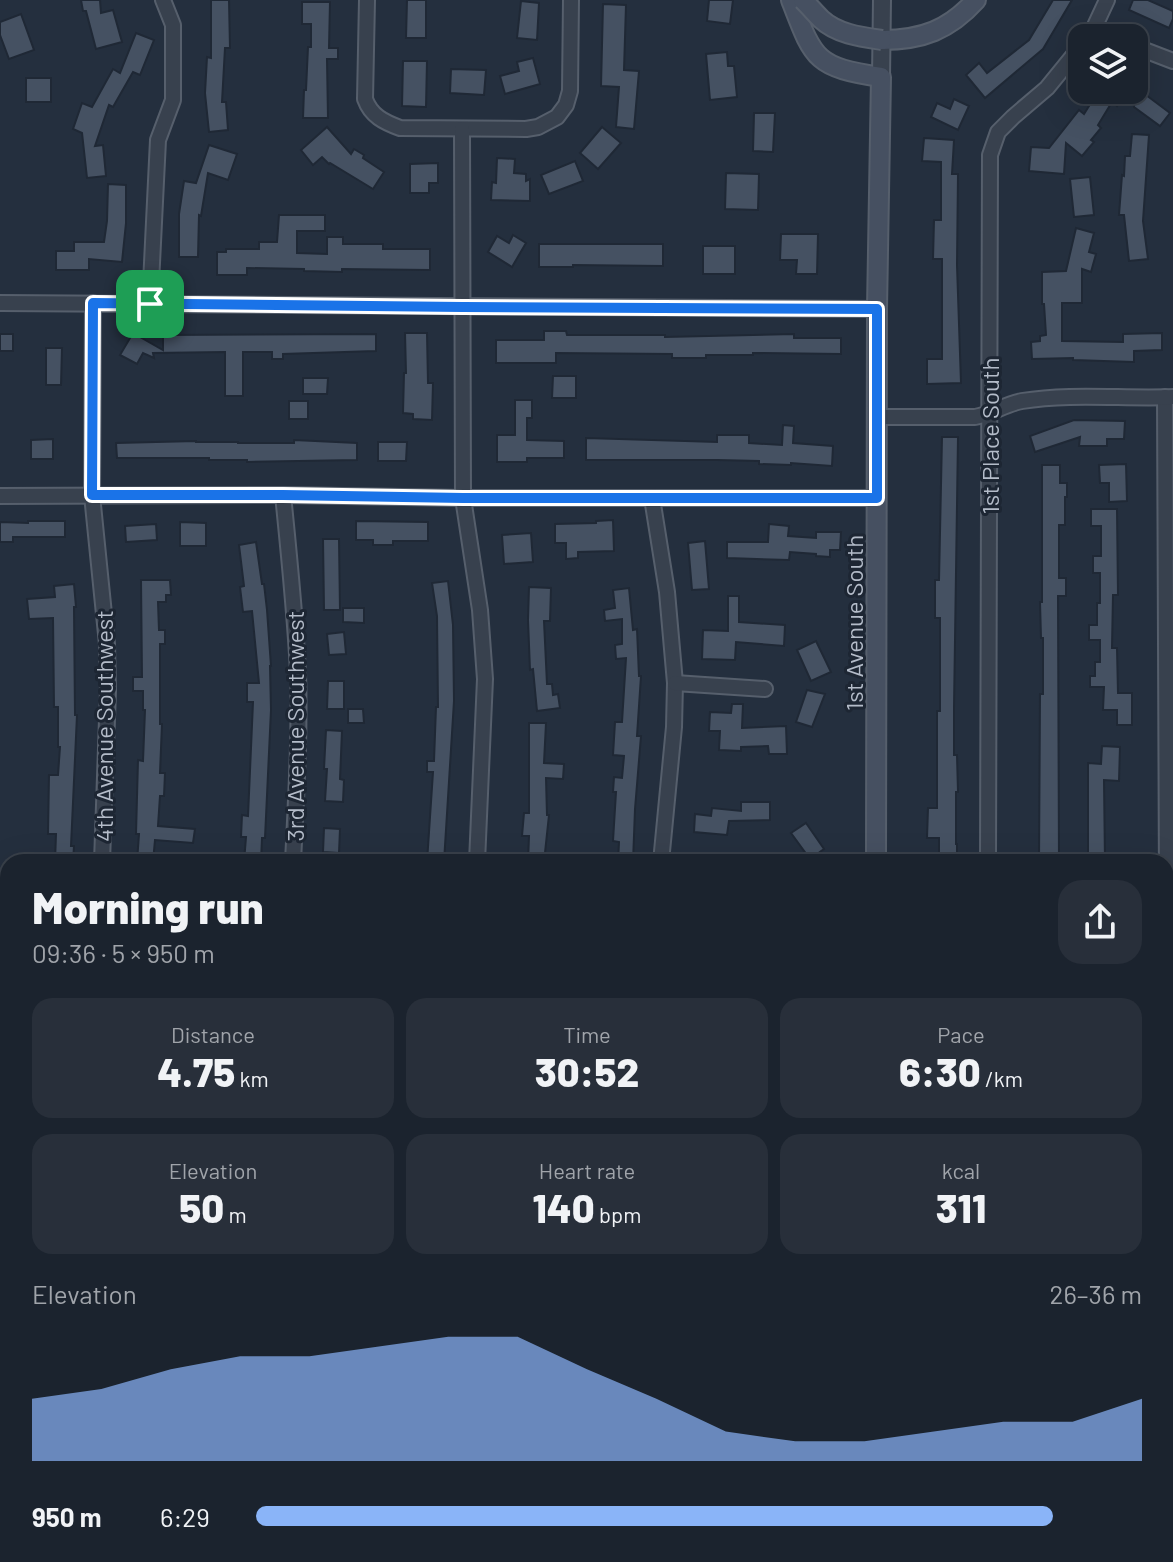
<!DOCTYPE html>
<html lang="en">
<head>
<meta charset="utf-8">
<style>
	body { margin:0; font-family:Barlow,sans-serif; background:#282f3a; color:#f1f3f6; height:100vh; display:flex; flex-direction:column; font-size:30px; white-space:nowrap }
	* { box-sizing:border-box; margin:0 }
	p { font-size:26px; color:#a0a4aa }
	.icon { flex:none; width:44px; height:44px; fill:none; stroke:currentColor; stroke-width:2; stroke-linecap:round; stroke-linejoin:round }
	.map { position:relative; flex:1; overflow:hidden }
	.side { position:absolute; left:0px; top:854px; width:1174px; height:708px; display:flex; flex-direction:column; background:#1b232e; border-radius:24px 24px 0 0; box-shadow:0 8px 32px #0002,0 0 0 2px #39404a }
	.side>* { flex:none }
	.buttons { position:absolute; left:1068px; top:24px; display:grid; gap:16px }
	.buttons a { display:grid; place-items:center; width:80px; height:80px; border-radius:16px; background:#1b232e; box-shadow:0 8px 32px #0002,0 0 0 2px #39404a; font-size:40px }
	.pin { position:absolute; display:grid; place-items:center; width:68px; height:68px; color:#fff; margin:-34px; border-radius:16px; box-shadow:0 4px 12px #0006 }
	.round { display:grid; place-items:center; flex:none; width:84px; height:84px; border-radius:24px; background:#282f3a }
	.head { display:flex; align-items:center; justify-content:space-between; height:136px; padding:0 32px }
	h1 { font-size:44px; font-weight:800; line-height:60px }
	.figures { display:grid; grid-template-columns:repeat(3,1fr); gap:12px; height:136px; padding:8px 32px }
	.figures div { display:grid; align-content:center; border-radius:20px; background:#282f3a; text-align:center }
	.figures b { font-size:40px; font-weight:800 }
	.figures small { font-size:22px; font-weight:400 }
	.figures p { font-size:22px }
	.chart { height:224px; padding:16px 32px }
	.chart p { display:flex; justify-content:space-between }
	.chart svg { width:100%; height:144px; margin-top:8px; fill:#8ab4f8; opacity:.7 }
	ul { padding:0 32px; list-style:none; font-size:26px }
	li { display:grid; grid-template-columns:128px 96px 1fr; align-items:center; height:60px }
	li i { height:20px; border-radius:10px; background:#8ab4f8 }
	.map>svg:first-child { display:block }
	.green { fill:#263c3f }
	.building { fill:#455162; stroke:#1f2835; stroke-width:2 }
	.lines { fill:none; stroke-linecap:round; stroke-linejoin:round }
	.service-casing { stroke:#565f6c; stroke-width:11 }
	.minor-casing { stroke:#565f6c; stroke-width:18 }
	.tertiary-casing { stroke:#565f6c; stroke-width:20 }
	.secondary-casing { stroke:#565f6c; stroke-width:22 }
	.service { stroke:#38414e; stroke-width:7 }
	.minor { stroke:#38414e; stroke-width:14 }
	.tertiary { stroke:#38414e; stroke-width:16 }
	.secondary { stroke:#465061; stroke-width:18 }
	.secondary-bridge-casing { stroke:#565f6c; stroke-width:22; stroke-linecap:butt }
	.secondary-bridge { stroke:#465061; stroke-width:18 }
	.route-casing { stroke:#fff; stroke-width:16 }
	.route { stroke:#1a73e8; stroke-width:10 }
	.labels { text-anchor:middle; dominant-baseline:central; stroke-width:6; stroke-linejoin:round; paint-order:stroke }
	.street-label { font-size:24px; fill:#b4bcc9; stroke:#1d2633 }
</style>
</head>
<body>
<div class="map">
<svg width="1173" height="1562" viewBox="0 0 1173 1562">
	<rect width="100%" height="100%" fill="#242f3e"/>
	<g class="green">
		<rect x="170" y="1554" width="262" height="8"/>
		<polygon points="1173,1557 1173,1562 890,1562 890,1561"/>
	</g>
	<g class="building">
		<polygon points="81,0 100,0 101,13 113,10 122,42 96,49 86,11 83,11"/>
		<polygon points="211,0 229,0 230,48 225,48 222,102 226,102 228,130 209,132 205,93 207,57 211,58"/>
		<polygon points="407,0 426,0 426,38 406,38"/>
		<polygon points="709,0 733,0 730,24 707,21"/>
		<polygon points="1053,0 1072,0 1043,49 985,98 966,75 979,63 987,73 1029,40"/>
		<polygon points="1133,0 1148,0 1173,11 1173,19 1169,28 1129,10"/>
		<polygon points="521,1 539,3 537,40 517,38"/>
		<polygon points="302,2 330,2 329,48 338,48 338,59 327,59 328,118 303,118 304,90 306,90 308,47 311,47 311,24 302,24"/>
		<polygon points="603,4 626,5 624,70 639,71 634,129 616,127 619,87 601,86"/>
		<polygon points="21,14 34,50 9,59 0,35 0,22"/>
		<polygon points="136,33 154,40 140,75 133,72 113,107 109,105 95,146 103,145 106,176 87,178 82,133 73,129 82,103 92,107 113,69 120,73"/>
		<polygon points="727,52 728,66 734,66 737,97 710,100 706,54"/>
		<polygon points="533,58 540,84 505,94 500,76 519,71 517,62"/>
		<polygon points="403,61 427,61 426,107 402,106"/>
		<polygon points="451,69 486,70 484,95 450,93"/>
		<rect x="26" y="78" width="25" height="24"/>
		<polygon points="1134,86 1170,113 1160,126 1134,107"/>
		<polygon points="1099,90 1127,90 1117,106 1112,102 1098,125 1101,128 1091,140 1094,142 1082,156 1066,143 1064,174 1029,171 1031,147 1049,148 1079,110 1084,114"/>
		<polygon points="954,99 969,106 958,130 931,117 937,103 950,109"/>
		<polygon points="754,113 775,113 773,152 753,151"/>
		<polygon points="327,127 351,154 354,149 364,155 363,158 384,172 373,189 330,163 329,164 322,157 313,165 301,150"/>
		<polygon points="602,127 621,143 598,169 580,153"/>
		<polygon points="1132,134 1149,135 1143,221 1148,259 1129,261 1124,215 1119,215 1122,175 1124,176 1125,156 1130,156"/>
		<polygon points="924,138 954,140 952,174 958,174 957,265 961,383 927,384 927,359 942,359 942,259 933,259 934,220 941,220 941,162 922,161"/>
		<polygon points="209,145 237,154 228,180 208,173 201,216 199,215 198,257 179,257 179,214 184,181 196,183"/>
		<polygon points="497,158 515,159 514,173 526,174 526,181 530,179 530,201 491,200 492,182 496,183"/>
		<polygon points="575,161 583,181 549,194 541,175"/>
		<polygon points="438,163 438,183 429,183 429,193 410,193 410,164"/>
		<polygon points="726,173 759,174 758,210 725,209"/>
		<polygon points="1090,177 1094,215 1074,217 1070,179"/>
		<polygon points="108,184 126,185 126,223 122,262 89,259 89,270 56,270 56,251 74,251 74,242 104,242 107,221"/>
		<polygon points="279,215 325,215 325,231 297,231 297,253 327,254 327,237 343,237 343,244 383,244 383,249 430,249 430,270 342,269 342,272 304,271 304,269 247,268 247,275 217,275 217,252 226,252 226,249 259,249 259,242 277,242"/>
		<polygon points="1076,228 1094,233 1089,252 1096,254 1091,272 1082,269 1082,303 1062,303 1062,341 1123,342 1123,334 1162,333 1162,350 1134,351 1134,362 1073,360 1073,358 1032,359 1031,342 1040,341 1040,336 1046,335 1044,304 1042,304 1042,272 1066,271"/>
		<polygon points="781,234 818,234 817,274 796,274 797,260 780,260"/>
		<polygon points="513,235 526,243 512,267 488,252 497,236 509,243"/>
		<polygon points="539,244 663,244 663,266 573,265 573,267 539,267"/>
		<rect x="703" y="246" width="32" height="28"/>
		<polygon points="544,331 566,331 567,335 665,335 665,337 794,334 794,338 841,338 841,354 753,353 753,355 706,355 706,358 672,358 672,354 556,353 556,363 496,363 496,340 544,340"/>
		<polygon points="133,333 163,350 163,335 376,334 376,351 283,354 283,359 272,359 272,352 243,352 243,396 225,396 225,352 153,353 154,358 143,353 137,364 120,355"/>
		<polygon points="405,333 427,333 428,383 433,383 432,420 413,419 413,414 403,413 404,373 406,373"/>
		<rect x="0" y="334" width="13" height="17"/>
		<polygon points="46,348 62,348 61,385 46,385"/>
		<polygon points="553,376 576,376 576,398 552,398"/>
		<polygon points="303,378 328,378 327,394 303,394"/>
		<polygon points="515,400 532,400 532,418 527,418 527,440 564,441 564,458 527,458 527,462 497,462 497,435 515,435"/>
		<rect x="289" y="401" width="19" height="18"/>
		<polygon points="1074,420 1125,421 1124,439 1107,439 1107,446 1079,446 1080,437 1035,452 1030,436"/>
		<polygon points="783,425 794,426 793,443 833,446 832,466 791,463 791,465 759,464 759,461 717,460 586,460 586,438 717,442 717,435 749,435 749,443 782,445"/>
		<polygon points="942,437 958,437 954,708 954,755 957,755 958,792 956,792 956,844 957,844 957,862 939,862 939,838 927,838 928,808 937,808 937,711 940,711 940,618 935,618 935,580 939,580"/>
		<polygon points="53,439 53,459 31,459 31,440"/>
		<polygon points="294,440 357,443 357,460 247,462 247,460 209,460 209,458 117,458 116,443 196,441 196,442 238,442 238,443 294,443"/>
		<polygon points="378,442 407,442 406,461 378,461"/>
		<polygon points="1126,464 1127,501 1109,502 1109,483 1100,483 1099,465"/>
		<polygon points="1042,465 1060,465 1060,483 1067,483 1067,497 1065,497 1065,525 1059,525 1059,578 1066,578 1066,596 1058,596 1059,862 1039,862 1040,694 1043,694 1043,638 1041,638 1040,602 1042,602"/>
		<polygon points="1091,509 1117,509 1118,595 1113,595 1112,648 1117,648 1118,693 1132,693 1132,725 1117,725 1117,710 1103,710 1104,687 1090,687 1090,676 1095,676 1095,662 1100,662 1100,640 1089,640 1089,625 1097,625 1097,603 1100,603 1100,573 1093,573 1093,556 1101,556 1101,526 1091,526"/>
		<polygon points="613,520 614,551 578,552 578,558 566,559 566,543 555,543 555,524 596,523 596,521"/>
		<polygon points="28,521 65,521 65,537 13,537 13,542 0,542 0,522 28,523"/>
		<polygon points="356,521 428,522 428,541 393,541 393,545 373,545 373,540 356,540"/>
		<polygon points="180,522 206,523 206,546 180,546"/>
		<polygon points="156,524 157,540 126,542 125,526"/>
		<polygon points="769,524 789,526 788,536 816,538 816,532 841,532 840,550 830,550 830,557 816,556 816,554 790,552 789,560 727,558 727,542 768,542"/>
		<polygon points="531,533 533,562 504,564 502,535"/>
		<polygon points="323,539 339,539 340,610 324,610"/>
		<polygon points="705,541 709,589 692,590 688,543"/>
		<polygon points="256,542 262,584 264,584 267,610 271,666 270,666 271,710 265,838 262,838 261,862 244,862 246,837 241,837 242,815 248,816 253,702 247,702 247,683 259,683 252,611 243,612 240,587 244,586 239,545"/>
		<polygon points="141,580 170,580 171,595 166,595 166,602 158,602 159,630 165,630 165,644 160,644 160,724 162,724 160,773 165,773 164,796 160,796 158,826 195,829 193,843 155,840 153,862 137,862 139,834 136,834 138,760 143,761 145,710 143,710 143,691 133,691 133,677 142,677"/>
		<polygon points="448,581 453,625 454,701 444,862 427,862 433,772 427,772 427,761 434,761 436,707 438,707 437,616 432,583"/>
		<polygon points="74,584 76,607 74,607 75,715 77,715 71,846 74,846 73,862 55,862 56,834 48,834 49,775 58,775 60,747 58,747 58,707 54,707 53,618 29,619 27,599 55,597 54,586"/>
		<polygon points="529,587 551,588 550,621 544,621 547,684 552,684 553,695 558,694 560,708 537,711 533,669 530,670 528,620"/>
		<polygon points="629,588 633,630 637,629 639,676 641,676 637,736 641,736 635,809 633,862 618,862 619,842 613,841 616,792 613,792 614,777 622,778 624,756 613,755 615,722 622,722 626,658 616,659 615,645 622,644 622,619 605,621 604,610 615,608 613,590"/>
		<polygon points="728,596 739,596 739,622 785,625 784,646 736,642 735,660 702,659 703,630 728,631"/>
		<polygon points="343,608 364,608 364,623 343,622"/>
		<polygon points="344,632 346,654 329,655 327,634"/>
		<polygon points="816,641 831,672 811,681 797,650"/>
		<polygon points="328,681 344,681 344,709 327,709"/>
		<polygon points="807,690 825,694 812,727 796,722"/>
		<polygon points="732,704 743,704 742,728 786,726 787,754 769,754 768,746 741,747 741,751 719,750 720,731 709,731 710,712 731,713"/>
		<polygon points="348,709 363,709 364,723 348,723"/>
		<polygon points="529,723 546,723 544,763 564,764 563,779 546,778 547,815 549,815 544,862 528,862 529,836 522,836 524,813 529,813"/>
		<polygon points="326,730 342,731 340,779 344,780 343,802 325,801 327,769 324,769"/>
		<polygon points="1102,746 1120,747 1119,781 1104,780 1105,862 1088,862 1088,763 1101,764"/>
		<polygon points="741,802 770,802 770,820 729,821 727,835 694,832 695,814 711,816 712,808 741,811"/>
		<polygon points="806,823 824,849 810,859 791,833"/>
		<polygon points="324,828 340,829 339,853 323,852"/>
	</g>
	<g class="lines">
		<g class="service-casing">
			<g id="service">
				<polyline points="0,1179 8,1186"/>
				<polyline points="8,1237 6,1253 8,1258"/>
				<polyline points="0,1330 8,1329"/>
				<polyline points="8,1405 8,1446"/>
				<polyline points="0,1498 8,1498"/>
				<polyline points="9,1562 10,1554"/>
				<polyline points="98,1562 99,1554"/>
			</g>
		</g>
		<g class="minor-casing">
			<g id="minor">
				<path d="M367,0L365,99C371,116 384,122 400,128L526,129L538,127L557,117L566,105L570,91L571,0"/>
				<polyline points="1093,30 1114,38"/>
				<polyline points="1087,38 1093,30 1107,0"/>
				<polyline points="1134,46 1173,61"/>
				<polyline points="462,129 463,498 480,610 485,679 477,862"/>
				<polyline points="0,303 877,309"/>
				<polyline points="93,303 92,495 107,644 108,691 102,862"/>
				<polyline points="150,304 158,140 173,100 173,25 163,0"/>
				<polyline points="1165,397 1168,1131 1166,1437"/>
				<path d="M877,417H975C992,414 1005,404 1022,401C1071,393 1123,399 1173,397"/>
				<path d="M283,495C289,554 295,612 298,672C300,735 296,799 293,862"/>
				<polyline points="0,496 283,495 463,498 877,498"/>
				<polyline points="652,498 667,592 675,683 674,727 661,862 668,862"/>
				<polyline points="675,683 765,689"/>
				<polyline points="988,862 990,155 998,132 1013,117 1047,88 1082,45"/>
				<polyline points="1166,1477 1173,1478"/>
			</g>
		</g>
		<g class="tertiary-casing">
			<g id="tertiary">
				<polyline points="881,77 882,0"/>
				<polyline points="0,1122 8,1122"/>
			</g>
		</g>
		<g class="secondary-casing">
			<g id="secondary">
				<path d="M791,0C814,60 815,67 881,77L877,309L876,862"/>
				<path d="M882,40C922,40 949,30 976,0"/>
				<polyline points="873,1562 873,1554"/>
			</g>
		</g>
		<use href="#service" class="service"/>
		<use href="#minor" class="minor"/>
		<use href="#tertiary" class="tertiary"/>
		<use href="#secondary" class="secondary"/>
		<g class="secondary-bridge-casing">
			<path id="secondary-bridge" d="M803,0C809,6 815,13 821,19C837,34 861,37 882,40"/>
		</g>
		<use href="#secondary-bridge" class="secondary-bridge"/>
	</g>
	<g class="lines">
		<g class="route-casing">
			<polygon id="route" points="93,303 462,307 877,309 877,498 463,498 283,495 92,495"/>
		</g>
		<use href="#route" class="route"/>
	</g>
	<g class="labels">
		<g class="street-label">
			<text transform="translate(989 436) rotate(-90)">1st Place South</text>
			<text transform="translate(853 623) rotate(-90)">1st Avenue South</text>
			<text transform="translate(103 726) rotate(-90)">4th Avenue Southwest</text>
			<text transform="translate(294 726) rotate(-90)">3rd Avenue Southwest</text>
		</g>
	</g>
</svg>
<div class="buttons">
<a><svg class="icon" aria-label="layers" viewBox="0 0 24 24"><path d="M12 4l9 5-9 5-9-5zM3 14l9 5 9-5"/></svg></a>
</div>
<div class="pin" style="left:150px;top:304px;background:#1e9e55"><svg class="icon" aria-label="arrive" viewBox="0 0 24 24"><path d="M6 21V4h12l-3 4 3 4H6"/></svg></div>
<section class="side">
<div class="head"><div><h1>Morning run</h1><p>09:36 · 5 × 950 m</p></div><a class="round"><svg class="icon" aria-label="share" viewBox="0 0 24 24"><path d="M12 15V3M7 8l5-5 5 5M5 13v7h14v-7"/></svg></a></div>
<div class="figures">
<div><p>Distance</p><b>4.75<small> km</small></b></div>
<div><p>Time</p><b>30:52</b></div>
<div><p>Pace</p><b>6:30<small> /km</small></b></div>
</div>
<div class="figures">
<div><p>Elevation</p><b>50<small> m</small></b></div>
<div><p>Heart rate</p><b>140<small> bpm</small></b></div>
<div><p>kcal</p><b>311</b></div>
</div>
<div class="chart"><p><span>Elevation</span>26–36 m</p>
<svg viewBox="0 0 160 44" preserveAspectRatio="none"><path d="M0 44V25L10 22L20 16L30 12L40 12L50 9L60 6L70 6L80 16L90 25L100 35L110 38L120 38L130 35L140 32L150 32L160 25V44z"/></svg>
</div>
<ul>
<li><b>950 m</b>6:29<i style="width:90%"></i></li>
</ul>
</section>
</div>
</body>
</html>
